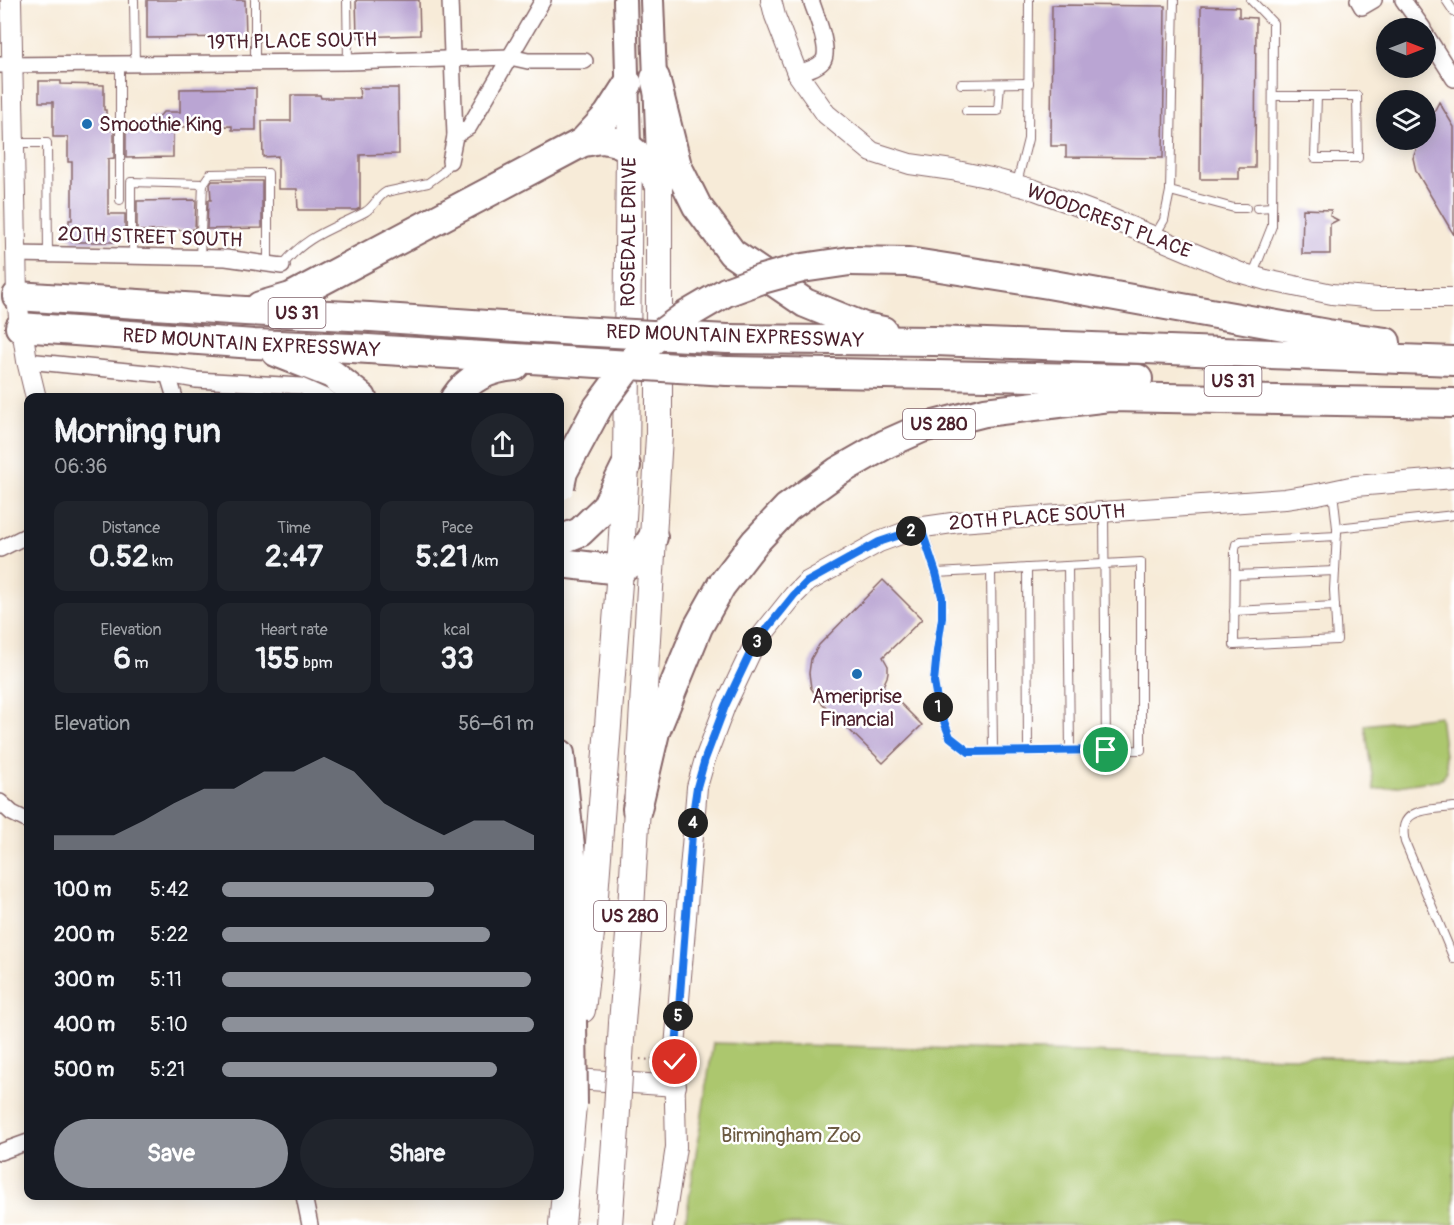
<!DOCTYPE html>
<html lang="en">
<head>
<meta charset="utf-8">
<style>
	body { margin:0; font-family:Pangolin,sans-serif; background:#20242c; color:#f1f3f6; height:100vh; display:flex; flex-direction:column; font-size:22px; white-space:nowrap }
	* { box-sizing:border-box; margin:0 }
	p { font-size:20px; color:#9ea1a6 }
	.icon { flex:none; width:33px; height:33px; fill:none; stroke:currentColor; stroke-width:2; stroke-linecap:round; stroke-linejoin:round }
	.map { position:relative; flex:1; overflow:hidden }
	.sheet { position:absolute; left:24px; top:393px; width:540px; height:807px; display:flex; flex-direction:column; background:#171b24; border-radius:12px; box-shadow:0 3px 15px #0003 }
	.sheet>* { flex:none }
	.needle { width:39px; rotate:90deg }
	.controls { position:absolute; left:1376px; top:18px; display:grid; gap:12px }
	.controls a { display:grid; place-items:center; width:60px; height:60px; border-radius:50%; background:#171b24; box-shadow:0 3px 15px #0003; font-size:30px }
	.pin { position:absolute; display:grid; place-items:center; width:51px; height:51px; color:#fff; margin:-26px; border:3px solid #fff; border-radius:50%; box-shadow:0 2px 6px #0007 }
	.km { position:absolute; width:30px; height:30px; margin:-15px; border-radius:50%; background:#222; color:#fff; font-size:16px; line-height:30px; text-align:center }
	.round { display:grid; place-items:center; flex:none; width:63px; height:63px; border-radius:32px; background:#20242c }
	.headline { display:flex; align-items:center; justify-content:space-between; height:102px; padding:0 30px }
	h1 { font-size:33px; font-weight:800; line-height:45px }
	.metrics { display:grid; grid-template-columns:repeat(3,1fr); gap:9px; height:102px; padding:6px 30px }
	.metrics div { display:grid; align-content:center; border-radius:12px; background:#20242c; text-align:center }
	.metrics b { font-size:30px; font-weight:800 }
	.metrics small { font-size:16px; font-weight:400 }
	.metrics p { font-size:16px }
	.chart { height:168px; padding:12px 30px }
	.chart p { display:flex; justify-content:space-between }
	.chart svg { width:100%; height:108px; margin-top:6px; fill:#8c9099; opacity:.7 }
	.action { display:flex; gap:12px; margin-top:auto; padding:12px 30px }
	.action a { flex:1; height:69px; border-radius:36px; background:#8c9099; color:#fff; font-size:24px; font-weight:800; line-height:69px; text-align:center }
	.action a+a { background:#20242c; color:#f1f3f6 }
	ul { padding:0 30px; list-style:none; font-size:20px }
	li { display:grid; grid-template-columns:96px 72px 1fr; align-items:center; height:45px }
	li i { height:15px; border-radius:8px; background:#8c9099 }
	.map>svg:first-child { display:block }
	.green { fill:#acc76e; stroke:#7b734c; stroke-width:1.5 }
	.building { fill:#baa5d3 }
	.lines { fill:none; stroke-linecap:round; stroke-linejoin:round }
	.service-casing { stroke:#876668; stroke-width:10 }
	.minor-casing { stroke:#876668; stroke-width:18 }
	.tertiary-casing { stroke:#876668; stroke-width:22 }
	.secondary-casing { stroke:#876668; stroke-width:26 }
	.trunk-casing { stroke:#876668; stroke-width:28 }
	.motorway-casing { stroke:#876668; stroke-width:32 }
	.path { stroke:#876668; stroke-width:2; stroke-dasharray:1.5 4.5; stroke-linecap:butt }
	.service { stroke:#fff; stroke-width:8 }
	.minor { stroke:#fff; stroke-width:15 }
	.tertiary { stroke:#fff; stroke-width:20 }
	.secondary { stroke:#fff; stroke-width:22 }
	.trunk { stroke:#fff; stroke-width:26 }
	.motorway { stroke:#fff; stroke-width:28 }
	.trunk-bridge-casing { stroke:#876668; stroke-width:28; stroke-linecap:butt }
	.motorway-bridge-casing { stroke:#876668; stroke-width:32; stroke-linecap:butt }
	.trunk-bridge { stroke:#fff; stroke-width:26 }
	.motorway-bridge { stroke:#fff; stroke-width:28 }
	.route-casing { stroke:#fff; stroke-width:12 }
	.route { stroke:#1a73e8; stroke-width:8 }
	.poi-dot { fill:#1f6fb2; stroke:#fff; stroke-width:2 }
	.labels { text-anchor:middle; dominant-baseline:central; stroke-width:5; stroke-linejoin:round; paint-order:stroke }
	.shield { fill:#fff; stroke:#80626b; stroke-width:1.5 }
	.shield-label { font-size:18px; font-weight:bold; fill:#4a1f2b }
	.street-label { font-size:20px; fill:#4a1f2b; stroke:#fff }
	.poi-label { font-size:20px; fill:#4a1f2b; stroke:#fff; text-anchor:start }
	.park-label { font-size:20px; fill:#6c5a42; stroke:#fff }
</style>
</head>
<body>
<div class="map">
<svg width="1454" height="1225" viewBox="0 0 1454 1225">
	<rect width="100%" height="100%" fill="#fff"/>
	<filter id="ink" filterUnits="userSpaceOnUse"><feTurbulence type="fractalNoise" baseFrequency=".0167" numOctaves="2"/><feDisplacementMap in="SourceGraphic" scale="12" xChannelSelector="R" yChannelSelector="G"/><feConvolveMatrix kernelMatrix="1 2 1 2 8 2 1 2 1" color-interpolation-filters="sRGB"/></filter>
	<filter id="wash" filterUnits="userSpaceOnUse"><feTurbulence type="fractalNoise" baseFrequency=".008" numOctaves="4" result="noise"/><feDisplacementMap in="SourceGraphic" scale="24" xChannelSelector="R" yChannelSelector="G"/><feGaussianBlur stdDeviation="1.35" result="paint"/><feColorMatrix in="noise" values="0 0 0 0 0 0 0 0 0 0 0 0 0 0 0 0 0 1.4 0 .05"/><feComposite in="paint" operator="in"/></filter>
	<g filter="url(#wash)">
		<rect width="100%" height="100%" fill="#f7ebd8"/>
		<g class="green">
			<polygon points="1440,716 1447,771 1442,779 1374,790 1365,725"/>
			<polygon points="713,1043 1454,1061 1454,1225 685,1225"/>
		</g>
		<g id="blocks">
			<g class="building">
				<polygon points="147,0 245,0 246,37 147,38"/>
				<polygon points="356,0 419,0 420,35 357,37"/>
				<polygon points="1052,5 1165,6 1163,158 1066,157 1066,146 1051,146"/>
				<polygon points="1201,6 1239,7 1239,17 1256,18 1255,168 1239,168 1239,179 1200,179"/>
				<polygon points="39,81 61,81 61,84 104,85 104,110 106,110 106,130 114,130 114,158 108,159 108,214 125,214 125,232 118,232 118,242 72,242 72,237 69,237 69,220 72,220 72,162 68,162 68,137 53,137 53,102 39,102"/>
				<polygon points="256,88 256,130 232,130 232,126 173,127 173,157 126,158 126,130 150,129 150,118 158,118 163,112 180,112 180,89"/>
				<polygon points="359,88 398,88 399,154 360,155 360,208 356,210 298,210 297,189 278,189 278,156 263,157 262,121 291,121 291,95 320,95 321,98 360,98"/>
				<polygon points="1439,102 1454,127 1454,235 1416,171 1413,158 1420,140 1425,140 1425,129"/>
				<polygon points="212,181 262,181 262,228 207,229 208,200 211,200 210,184"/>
				<polygon points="196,200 195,229 193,229 193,230 137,231 137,201"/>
				<polygon points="1303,209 1331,210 1330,216 1338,220 1330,224 1330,254 1302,254"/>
				<polygon points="883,580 922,619 883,657 888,666 888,672 887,677 883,686 922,725 883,763 820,701 811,688 809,673 811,659 819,645"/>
			</g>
		</g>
	</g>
	<g filter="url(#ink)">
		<use href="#blocks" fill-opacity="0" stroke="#876668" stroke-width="1.5"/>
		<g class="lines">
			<g class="service-casing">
				<g id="service">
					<polyline points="134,0 135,64"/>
					<polyline points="347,0 348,62"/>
					<polyline points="1174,0 1170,191 1234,208 1246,208"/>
					<polyline points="1251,0 1273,23 1272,226 1253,274"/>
					<polyline points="1446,0 1454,12"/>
					<polyline points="255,63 255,0"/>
					<polyline points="961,84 1029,83"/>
					<polyline points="1273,96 1357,96 1358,158 1315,158 1317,96"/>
					<polyline points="966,111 998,111 1000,84"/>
					<polyline points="15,143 47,143 48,255"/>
					<polyline points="1017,183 1028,139 1029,0"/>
					<polyline points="203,184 210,174 268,173 268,264"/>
					<polyline points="120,200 120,64"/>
					<polyline points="1257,208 1272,207"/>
					<polyline points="1154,237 1164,220 1170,191"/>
					<polyline points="134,256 131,229 131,182 203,184 200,257"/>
					<path d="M282,266C306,235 333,229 365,212C374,207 377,197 386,192L428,183L443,172L450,161"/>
					<polyline points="1333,492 1337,528 1454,515"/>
					<polyline points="1104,513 1106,750"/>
					<polyline points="922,529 936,573 942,597 942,618 937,651 934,682 938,706 950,737 969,752 1141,750 1141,562 936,573"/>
					<polyline points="1337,536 1241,541 1236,544 1235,549 1234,645 1337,640 1334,590 1337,532 1337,528"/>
					<polyline points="1068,566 1070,751"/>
					<polyline points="1027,568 1028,751"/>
					<polyline points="991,570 993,752"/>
					<polyline points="1235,575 1335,571"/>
					<polyline points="1234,611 1335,606"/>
					<path d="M1454,807C1430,810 1396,807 1405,842L1454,959"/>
				</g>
			</g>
			<g class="minor-casing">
				<g id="minor">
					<polyline points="450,0 455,136"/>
					<polyline points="1358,0 1362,7 1374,0"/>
					<polyline points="1403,0 1423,28"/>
					<polyline points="1425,33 1454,79"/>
					<polyline points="0,65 348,62 510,57 528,61 585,61"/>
					<path d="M797,73C805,71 817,68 823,61C831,49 815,13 811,0"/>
					<polyline points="450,161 455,136 469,127 543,0"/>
					<polyline points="15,254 226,258 282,266"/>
					<polyline points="27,361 168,375 196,380 301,386 328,398"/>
					<polyline points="168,375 175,398"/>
					<polyline points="0,549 28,535"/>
					<polyline points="0,802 12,813 28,821"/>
					<polyline points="0,1152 28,1142"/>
					<polyline points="304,1196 310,1225"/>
				</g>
			</g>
			<g class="tertiary-casing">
				<g id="tertiary">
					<polyline points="11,0 17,296 20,327 24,341 27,361 36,398"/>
					<polyline points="771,0 775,16 797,73 826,114 872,152 910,164 952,170 991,178 1035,190 1102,215 1238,272 1266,280 1332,294 1378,298 1454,298"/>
					<polyline points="562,1078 676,1086"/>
					<polyline points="664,1225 676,1147 674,1059 697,787 705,759 725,706 754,645 794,595 807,582 879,542 917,528 959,522 1285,499 1318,494 1355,486 1454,478"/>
				</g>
			</g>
			<g class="secondary-casing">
				<g id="secondary">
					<polyline points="625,0 629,147"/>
					<polyline points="652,0 659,183"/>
				</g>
			</g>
			<g class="trunk-casing">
				<g id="trunk">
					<path id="s1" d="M582,1010L594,908L620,570L626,466L629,147"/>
					<polyline points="622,1023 631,909 659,436 659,183"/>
					<polyline points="562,1225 573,1105"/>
					<polyline points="609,1225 616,1128"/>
				</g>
			</g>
			<g class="motorway-casing">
				<g id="motorway">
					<polyline points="655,78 677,166 697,206 732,253 805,303 864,327 883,331"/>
					<polyline points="583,142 608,115 628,84"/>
					<polyline points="850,261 908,262 1048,284 1328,334 1386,342"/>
					<polyline points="17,296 245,311 370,317 577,331"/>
					<path d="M260,306L291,297L583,142C591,141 601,138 608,140C633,144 646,163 659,183"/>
					<path id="s2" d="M20,327L254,344L352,348L581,362"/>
					<polyline points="727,339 935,341 1454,361"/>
					<polyline points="276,352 332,374 362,398"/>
					<polyline points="727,371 1138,379"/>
					<path d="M455,398C469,377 491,368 515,366"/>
					<polyline points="560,540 580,532 606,507 626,466"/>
					<polyline points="560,563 620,570 641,557 653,537"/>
					<polyline points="560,754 571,855 572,1020"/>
					<polyline points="637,809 655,732 698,627 721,586 755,542 787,508 837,472 886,444 922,428 985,412 1109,397 1454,403"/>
				</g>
			</g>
			<polyline class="path" points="640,1059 651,1060 655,1054"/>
			<use href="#service" class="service"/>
			<use href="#minor" class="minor"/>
			<use href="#tertiary" class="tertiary"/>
			<use href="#secondary" class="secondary"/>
			<use href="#trunk" class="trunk"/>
			<use href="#motorway" class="motorway"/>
			<g class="trunk-bridge-casing">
				<polyline id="trunk-bridge" points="616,1128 622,1023"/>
			</g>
			<g class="motorway-bridge-casing">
				<g id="motorway-bridge">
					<polyline points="577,331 727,339"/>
					<polyline points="581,362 727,371"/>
					<polyline points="560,486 563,472 598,407 642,348 685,316 726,292 762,279 802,268 850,261"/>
					<polyline points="572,1020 573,1105"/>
				</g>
			</g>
			<use href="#trunk-bridge" class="trunk-bridge"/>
			<use href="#motorway-bridge" class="motorway-bridge"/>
		</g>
	</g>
	<g class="lines" filter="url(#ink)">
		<g class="route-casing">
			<polyline id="route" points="675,1062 694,807 697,787 705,759 725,706 754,645 794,595 807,582 879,542 921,528 936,573 942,597 942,618 937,651 934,682 938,706 950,737 969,752 1106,750"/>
		</g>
		<use href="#route" class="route"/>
	</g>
	<g class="poi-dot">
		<circle cx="87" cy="124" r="6"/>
		<circle cx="857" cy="674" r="6"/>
	</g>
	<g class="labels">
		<g class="shield">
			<rect x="268.5" y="298" width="57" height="30" rx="4.5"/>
			<rect x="1204.5" y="366" width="57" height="30" rx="4.5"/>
			<rect x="903" y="409" width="72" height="30" rx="4.5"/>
			<rect x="594" y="901" width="72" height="30" rx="4.5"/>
		</g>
		<g class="shield-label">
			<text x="297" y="313">US 31</text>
			<text x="1233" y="381">US 31</text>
			<text x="939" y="424">US 280</text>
			<text x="630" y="916">US 280</text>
		</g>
		<g class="street-label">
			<text transform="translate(292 41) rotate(-1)">19TH PLACE SOUTH</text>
			<text transform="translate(1109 221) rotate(21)">WOODCREST PLACE</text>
			<text stroke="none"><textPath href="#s1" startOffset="780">ROSEDALE DRIVE</textPath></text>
			<text transform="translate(150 237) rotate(2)">20TH STREET SOUTH</text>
			<text transform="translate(735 336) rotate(2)">RED MOUNTAIN EXPRESSWAY</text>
			<text stroke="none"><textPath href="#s2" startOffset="232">RED MOUNTAIN EXPRESSWAY</textPath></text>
			<text transform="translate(1037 517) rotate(-4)">20TH PLACE SOUTH</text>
		</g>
		<g class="poi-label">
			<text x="99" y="124">Smoothie King</text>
			<text x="857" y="696" text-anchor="middle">Ameriprise<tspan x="857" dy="23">Financial</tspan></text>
		</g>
		<g class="park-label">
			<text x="791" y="1135">Birmingham Zoo</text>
		</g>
	</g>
</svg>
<div class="controls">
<a><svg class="needle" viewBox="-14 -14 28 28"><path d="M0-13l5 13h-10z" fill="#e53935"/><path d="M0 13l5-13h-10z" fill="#9ea1a6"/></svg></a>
<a><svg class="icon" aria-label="layers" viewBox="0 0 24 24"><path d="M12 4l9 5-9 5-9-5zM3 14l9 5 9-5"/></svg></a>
</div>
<div class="pin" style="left:1106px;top:750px;background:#1e9e55"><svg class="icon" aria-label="arrive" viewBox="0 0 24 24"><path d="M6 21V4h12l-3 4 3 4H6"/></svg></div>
<div class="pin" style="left:675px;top:1062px;background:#d93025"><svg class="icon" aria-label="check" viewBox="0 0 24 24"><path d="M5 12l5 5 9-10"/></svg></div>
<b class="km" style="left:938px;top:707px">1</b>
<b class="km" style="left:911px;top:531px">2</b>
<b class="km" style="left:757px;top:642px">3</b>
<b class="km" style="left:693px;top:823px">4</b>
<b class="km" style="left:678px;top:1016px">5</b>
<section class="sheet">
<div class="headline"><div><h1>Morning run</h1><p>06:36</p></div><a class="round"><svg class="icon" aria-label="share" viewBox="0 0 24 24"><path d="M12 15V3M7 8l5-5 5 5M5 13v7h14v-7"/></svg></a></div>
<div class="metrics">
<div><p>Distance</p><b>0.52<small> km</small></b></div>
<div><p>Time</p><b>2:47</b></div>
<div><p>Pace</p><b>5:21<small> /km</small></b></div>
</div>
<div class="metrics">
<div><p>Elevation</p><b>6<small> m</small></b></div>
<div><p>Heart rate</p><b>155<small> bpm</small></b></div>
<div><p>kcal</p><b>33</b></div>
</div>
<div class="chart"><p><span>Elevation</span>56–61 m</p>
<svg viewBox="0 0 160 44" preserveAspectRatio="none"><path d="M0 44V38L10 38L20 38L30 32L40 25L50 19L60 19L70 12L80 12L90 6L100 12L110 25L120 32L130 38L140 32L150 32L160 38V44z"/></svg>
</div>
<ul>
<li><b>100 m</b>5:42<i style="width:68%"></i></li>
<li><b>200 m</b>5:22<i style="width:86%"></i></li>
<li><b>300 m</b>5:11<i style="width:99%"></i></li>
<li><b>400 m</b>5:10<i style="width:100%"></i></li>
<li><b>500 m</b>5:21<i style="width:88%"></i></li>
</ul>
<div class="action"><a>Save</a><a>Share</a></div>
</section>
</div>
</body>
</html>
